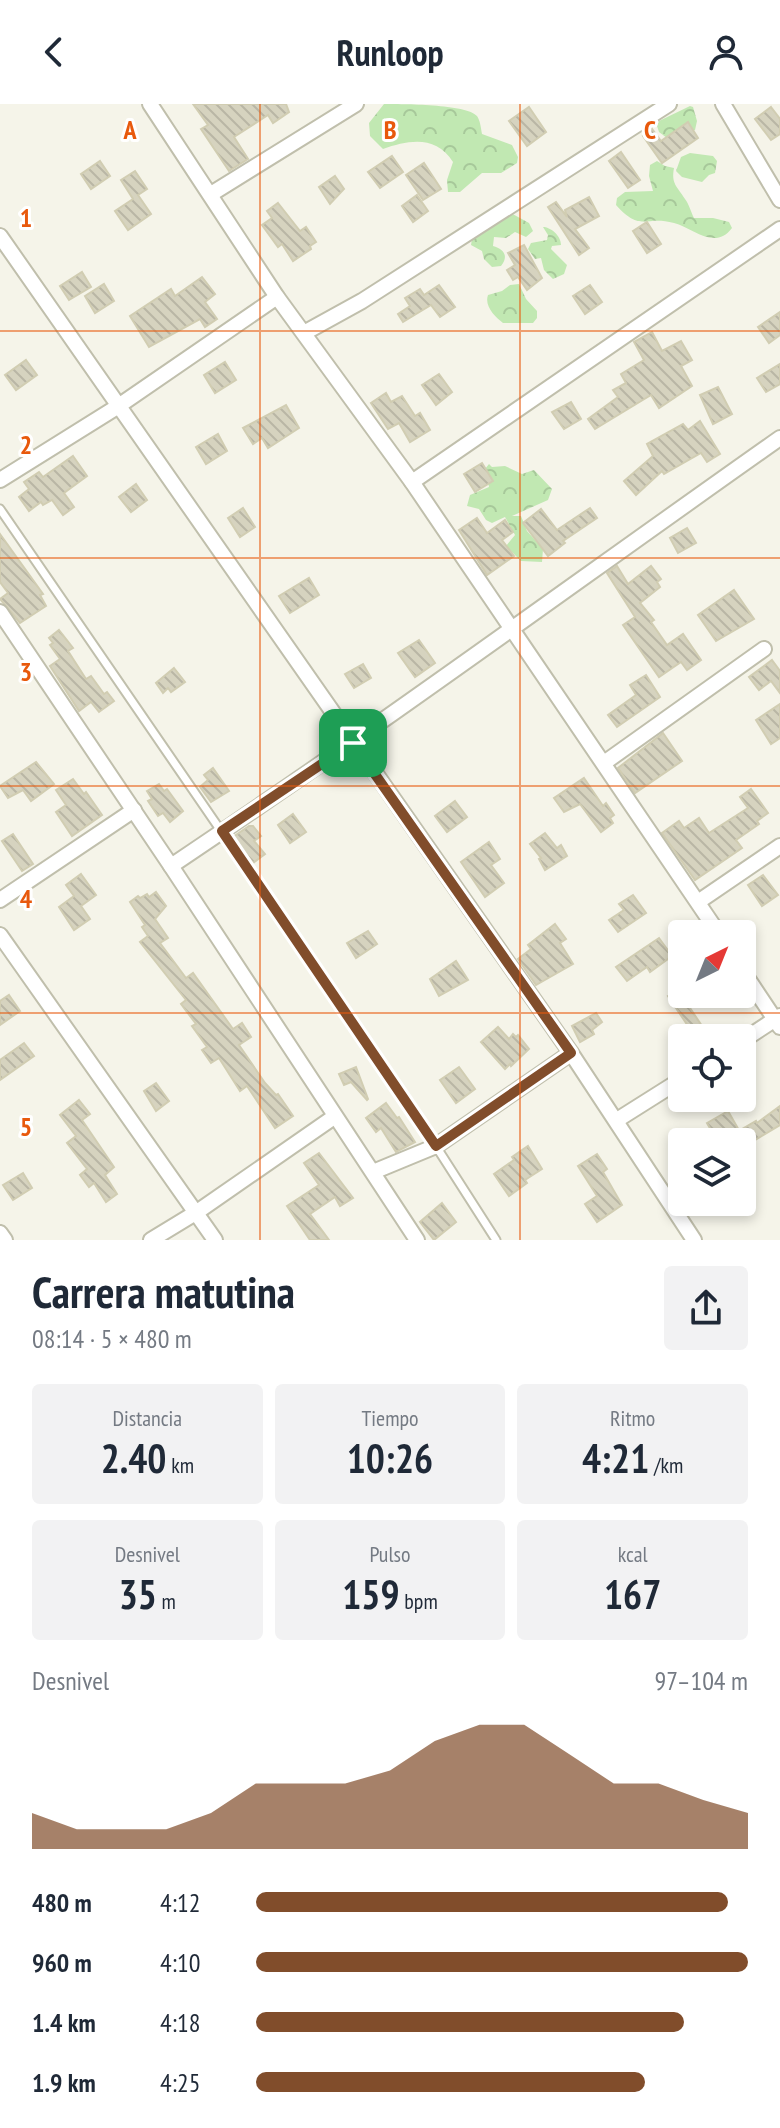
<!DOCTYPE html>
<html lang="es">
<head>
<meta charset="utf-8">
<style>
	body { margin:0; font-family:"PT Sans Narrow",sans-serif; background:#f2f2f3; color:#1f2937; height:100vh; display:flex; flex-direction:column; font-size:30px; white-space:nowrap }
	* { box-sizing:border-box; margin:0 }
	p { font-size:26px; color:#747a83 }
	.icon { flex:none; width:44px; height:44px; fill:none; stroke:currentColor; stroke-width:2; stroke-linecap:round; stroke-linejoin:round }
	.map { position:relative; height:1136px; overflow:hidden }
	.side { display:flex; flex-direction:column; background:#fff; flex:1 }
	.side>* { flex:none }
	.needle { width:52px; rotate:43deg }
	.tools { position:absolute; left:668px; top:816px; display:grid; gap:16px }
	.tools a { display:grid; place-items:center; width:88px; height:88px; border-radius:8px; background:#fff; box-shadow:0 4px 12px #0003; font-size:40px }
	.pin { position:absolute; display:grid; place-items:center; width:68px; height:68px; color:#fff; margin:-34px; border-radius:16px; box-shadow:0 4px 12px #0006 }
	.round { display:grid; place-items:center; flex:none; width:84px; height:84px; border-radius:8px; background:#f2f2f3 }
	.head { display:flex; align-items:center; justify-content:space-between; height:136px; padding:0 32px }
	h1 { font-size:44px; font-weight:600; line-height:60px }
	.metrics { display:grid; grid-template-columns:repeat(3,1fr); gap:12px; height:136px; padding:8px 32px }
	.metrics div { display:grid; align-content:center; border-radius:8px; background:#f2f2f3; text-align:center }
	.metrics b { font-size:40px; font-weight:600 }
	.metrics small { font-size:22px; font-weight:400 }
	.metrics p { font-size:22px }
	.chart { height:224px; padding:16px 32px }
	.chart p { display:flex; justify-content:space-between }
	.chart svg { width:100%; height:144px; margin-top:8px; fill:#814d2b; opacity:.7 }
	ul { padding:0 32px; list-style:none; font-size:26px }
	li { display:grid; grid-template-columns:128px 96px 1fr; align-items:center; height:60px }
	li i { height:20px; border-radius:10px; background:#814d2b }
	header { display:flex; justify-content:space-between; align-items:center; height:104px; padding:0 32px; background:#fff; font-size:36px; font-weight:600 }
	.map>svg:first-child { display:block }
	.forest { fill:url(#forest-crowns) }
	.building { fill:url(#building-back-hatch); stroke:#d1cdb2; stroke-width:2 }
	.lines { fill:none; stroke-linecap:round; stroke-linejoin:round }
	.lane-casing { stroke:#c0bfac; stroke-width:11 }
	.street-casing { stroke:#c0bfac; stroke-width:18 }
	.lane { stroke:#fff; stroke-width:7 }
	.street { stroke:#fff; stroke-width:14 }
	.route-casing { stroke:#fff; stroke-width:16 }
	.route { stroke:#814d2b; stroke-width:10 }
	.grid { fill:none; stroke:#e8590c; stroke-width:2; stroke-opacity:0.55 }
	.grid-label { font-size:26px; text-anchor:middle; font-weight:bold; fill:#e8590c; stroke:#fff; stroke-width:6; stroke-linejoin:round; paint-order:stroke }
</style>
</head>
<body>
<header><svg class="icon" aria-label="back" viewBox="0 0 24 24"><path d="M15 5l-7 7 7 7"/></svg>Runloop<svg class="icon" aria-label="person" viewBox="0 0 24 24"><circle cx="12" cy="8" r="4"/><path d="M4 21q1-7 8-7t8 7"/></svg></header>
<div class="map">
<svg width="780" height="1136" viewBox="0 0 780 1136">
	<defs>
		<pattern id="forest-crowns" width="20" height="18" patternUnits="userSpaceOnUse" patternTransform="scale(2)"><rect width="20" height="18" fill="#c1e8b2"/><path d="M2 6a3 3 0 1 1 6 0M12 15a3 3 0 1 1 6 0" fill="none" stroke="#a7c89a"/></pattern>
		<pattern id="building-back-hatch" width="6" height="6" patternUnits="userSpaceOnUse" patternTransform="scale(2)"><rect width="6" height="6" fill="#d6d3bf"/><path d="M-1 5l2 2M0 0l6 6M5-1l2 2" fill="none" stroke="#b9b6a5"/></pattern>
	</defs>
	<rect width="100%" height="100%" fill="#f5f4e9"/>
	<g class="forest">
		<path d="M384,0C401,0 467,0 477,12C480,16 481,24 482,30L512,41L518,53L517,59L501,69H482L460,88H448L447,76L453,58C436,31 409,36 383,45L370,32L369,19Z"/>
		<polygon points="690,2 693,3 697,17 695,26 667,34 659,28 657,22 659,17"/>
		<polygon points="690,49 713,52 717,57 715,69 709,71 702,78 682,73 676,67 681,53"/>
		<path d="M657,57L665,62L674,64C671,80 677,82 685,95C689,100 691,108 694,114H713L729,118L732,124C715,147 693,124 674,119C645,111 641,129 616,101L617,94L625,88L653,87L649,72L650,61Z"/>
		<path d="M509,108L529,119L533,127L526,133L515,128L506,134L494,133L493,142C504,145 509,152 501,162L492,163L484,155L482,147L471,141L472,135C483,126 495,114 509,108Z"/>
		<path d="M543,123C550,123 561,131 561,141L552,142L551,145L567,161L564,170L553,175L544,166L541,154L535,155L528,145L531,139L547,136L548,131Z"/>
		<path d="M510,181L519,180L526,195L537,207V214L533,219H503C495,213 484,202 488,191L502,187Z"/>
		<polygon points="489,360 492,363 505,362 522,370 534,366 552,385 548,396 512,412 521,412 527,427 543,445 542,458 521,457 506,442 515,431 505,413 492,419 486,416 479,405 467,402 470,391 489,383 485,365"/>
	</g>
	<g class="building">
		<polygon points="193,0 286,0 289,8 273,19 268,11 234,33 248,55 229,67 201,25 208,21"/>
		<polygon points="529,3 546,28 527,42 509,17"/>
		<polygon points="771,3 780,15 780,30 771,36 755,15"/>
		<polygon points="688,18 698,34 662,59 643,32 652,25 661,37"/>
		<polygon points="621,48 640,76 628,84 609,57"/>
		<polygon points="392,52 403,68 380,84 368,68"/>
		<polygon points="100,57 110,72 91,85 81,70"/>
		<polygon points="424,59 441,85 423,96 406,71"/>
		<polygon points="135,67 147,85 138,91 151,110 128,126 115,107 133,95 121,76"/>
		<polygon points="335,72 344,85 330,100 319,83"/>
		<polygon points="417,91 428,107 413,118 402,102"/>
		<polygon points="589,93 599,112 575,125 589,144 579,151 548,103 556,98 567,113 565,106"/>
		<polygon points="278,99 300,127 306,123 316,138 310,142 311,145 293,157 282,140 278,143 262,121 272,114 267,107"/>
		<polygon points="647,118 661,140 647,149 633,127"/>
		<polygon points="524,141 542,174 527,186 518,173 513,176 507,166 515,161 508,149"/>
		<polygon points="82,168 91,183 69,196 60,182"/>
		<polygon points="202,173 215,190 205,198 217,215 205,223 200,215 149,243 130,212 171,185 175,192"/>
		<polygon points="104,180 114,197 95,209 85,192"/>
		<polygon points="439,181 455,203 440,213 431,201 403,218 398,210 410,202 405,194 420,185 424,191"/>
		<polygon points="590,181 602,198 585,210 573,192"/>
		<polygon points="780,208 780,231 769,239 758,223"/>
		<polygon points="652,228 662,247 681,237 692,256 681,262 692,282 659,304 651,291 595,325 588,315 618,293 613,286 626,279 621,270 644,256 634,238"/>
		<polygon points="26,256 37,271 16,286 5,271"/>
		<polygon points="225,258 236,276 215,289 204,271"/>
		<polygon points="780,260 780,280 766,288 757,274"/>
		<polygon points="439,270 452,288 436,301 422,281"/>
		<polygon points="718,283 732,310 713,320 700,291"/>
		<polygon points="386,289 391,298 402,292 415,312 420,309 430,326 410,338 399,319 388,325 371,299"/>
		<polygon points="571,298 581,315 564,325 552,308"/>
		<polygon points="286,301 299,324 268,344 262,334 253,340 243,324"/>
		<polygon points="700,317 720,350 707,358 701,349 664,370 662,367 636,391 624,377 653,352 647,340 683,320 688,326"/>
		<polygon points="218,330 227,347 206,360 196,343"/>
		<polygon points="73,352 87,372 64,389 74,403 63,411 52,396 43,401 41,398 29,407 19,393 29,385 24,378 39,368 43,373"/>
		<polygon points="482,359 493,377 475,388 464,370"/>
		<polygon points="136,380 147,396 131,408 119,393"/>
		<polygon points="243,404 255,423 240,433 228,414"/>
		<polygon points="590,404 597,414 563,437 565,439 548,452 523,419 541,405 557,426"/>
		<polygon points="477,414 487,429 505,416 513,428 502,436 514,452 487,471 459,426"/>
		<polygon points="687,424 696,439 678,449 670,434"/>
		<polygon points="0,430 43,490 40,491 46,502 20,519 0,495 8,489 0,478"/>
		<polygon points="617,462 628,480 651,462 661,475 657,478 660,483 640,499 654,516 651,518 667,541 683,530 701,556 687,566 681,558 659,573 623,521 635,513 607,469"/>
		<polygon points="309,474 319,491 290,509 279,492"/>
		<polygon points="734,486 754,515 716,537 698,511"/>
		<polygon points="59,526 73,544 68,547 86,575 91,572 104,590 107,588 114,597 99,608 91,598 79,607 50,562 60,555 50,541 53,539 49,534"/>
		<polygon points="419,536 435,559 415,573 398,549"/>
		<polygon points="772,556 780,567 780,589 771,577 759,586 749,573"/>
		<polygon points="363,560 371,574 354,584 345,570"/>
		<polygon points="174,564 185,578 171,588 168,584 163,589 156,579"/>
		<polygon points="646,571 660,593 617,623 608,611 636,591 630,581"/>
		<polygon points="780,600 780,634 771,640 756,616"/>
		<polygon points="663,629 682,657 635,689 618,664"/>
		<polygon points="36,658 54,680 31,697 23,686 8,694 0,682"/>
		<polygon points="213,664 229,687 211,698 200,683 208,676 204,671"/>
		<polygon points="584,674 603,702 606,699 614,711 610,714 613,719 601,728 580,700 564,708 554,694"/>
		<polygon points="73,675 84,690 86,688 102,711 72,732 56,708 66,701 56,686"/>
		<polygon points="159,680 164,687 167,685 183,707 170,718 163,709 158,712 148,697 152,695 147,687"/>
		<polygon points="751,685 768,709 757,717 759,720 736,736 742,744 695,776 662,729 679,717 684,724 699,714 709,729 748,704 740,693"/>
		<polygon points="455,697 467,713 447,728 435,712"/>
		<polygon points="293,710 306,728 290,739 278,721"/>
		<polygon points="249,722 253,722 261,732 254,737 265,750 253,759 233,733"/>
		<polygon points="545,729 557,744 561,741 567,752 545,766 539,755 541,754 530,740"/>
		<polygon points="13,730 33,760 22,767 2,737"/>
		<polygon points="489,738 500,755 491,761 504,779 485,793 461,758"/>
		<polygon points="81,770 96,791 81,802 90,815 74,826 59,803 74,792 66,781"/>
		<polygon points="763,771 778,791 762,802 748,781"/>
		<polygon points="156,788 166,802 155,815 168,834 160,839 186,874 193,869 233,925 242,919 251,933 239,941 265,979 276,991 278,990 293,1012 275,1024 247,982 240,987 219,954 211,959 202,946 207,943 192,922 196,920 181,900 186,896 140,838 148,832 142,823 145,821 130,798 138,792 140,794 147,790 149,793"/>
		<polygon points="633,791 646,809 618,828 609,816 624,806 619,800"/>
		<polygon points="555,820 566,835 560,839 573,860 536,881 518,855 531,845 528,841"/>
		<polygon points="368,827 377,840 356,854 347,839"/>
		<polygon points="659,834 672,852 650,868 647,863 627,877 616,863"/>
		<polygon points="456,857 468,876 439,892 430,875"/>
		<polygon points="678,886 710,934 696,934 668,892"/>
		<polygon points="9,891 20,907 0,921 0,897"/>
		<polygon points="596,909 602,918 592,926 594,930 580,938 572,922"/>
		<polygon points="498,923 509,935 513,930 516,933 518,931 529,945 511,962 510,960 505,965 481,938"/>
		<polygon points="24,939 34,952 0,976 0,956"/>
		<polygon points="356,963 368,995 367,996 351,978 344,981 339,970"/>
		<polygon points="459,963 475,985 456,999 440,976"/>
		<polygon points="156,979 169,997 156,1007 144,987"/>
		<polygon points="79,996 90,1010 82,1016 114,1063 105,1071 117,1090 106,1098 94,1079 89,1083 80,1071 87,1065 67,1039 76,1032 60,1011"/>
		<polygon points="386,999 397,1014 399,1013 415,1038 396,1048 381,1024 376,1028 366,1014"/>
		<polygon points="780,1002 780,1021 750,1039 742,1025 756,1017 757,1019"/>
		<polygon points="728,1007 740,1028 718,1038 707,1019"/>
		<polygon points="528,1042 542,1065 525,1076 527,1079 509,1092 494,1070 514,1056 512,1053"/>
		<polygon points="319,1049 353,1094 340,1102 335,1093 310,1110 329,1136 310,1136 287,1102 319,1081 304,1059"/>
		<polygon points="597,1050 607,1065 603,1068 622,1101 597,1118 585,1100 597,1092 578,1062"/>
		<polygon points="23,1069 32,1084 13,1096 3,1081"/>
		<polygon points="442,1099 456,1118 434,1136 420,1118"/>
	</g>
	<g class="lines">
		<g class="lane-casing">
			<polyline id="lane" points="0,405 414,1008 496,1136"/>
		</g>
		<g class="street-casing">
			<g id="street">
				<polyline points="150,0 277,193 412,378 719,830"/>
				<polyline points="723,0 780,96"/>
				<polyline points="211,90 356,0"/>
				<polyline points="0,132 571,949 694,1136"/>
				<polyline points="304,229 362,197 669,0"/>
				<polyline points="0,376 117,303 277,193"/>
				<polyline points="412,378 780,125"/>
				<polyline points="0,508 171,762 417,1136"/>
				<polyline points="604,659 764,545"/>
				<path d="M171,762C377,624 577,477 780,334"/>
				<polyline points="0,796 134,706"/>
				<polyline points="698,798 780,742"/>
				<polyline points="0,831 215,1136"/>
				<polyline points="742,866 780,923"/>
				<polyline points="742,937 780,912"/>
				<polyline points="617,1016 682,975"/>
				<polyline points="373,1068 436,1042 571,949"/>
				<polyline points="0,1129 5,1136"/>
				<polyline points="151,1136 197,1108 334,1013"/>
			</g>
		</g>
		<use href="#lane" class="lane"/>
		<use href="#street" class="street"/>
	</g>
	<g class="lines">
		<g class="route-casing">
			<polygon id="route" points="353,639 571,949 436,1042 222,727"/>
		</g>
		<use href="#route" class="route"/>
	</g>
	<path class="grid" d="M260,0V1136M520,0V1136M0,227H780M0,454H780M0,682H780M0,909H780"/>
	<g class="grid-label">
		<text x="130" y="35">A</text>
		<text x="390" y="35">B</text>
		<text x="650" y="35">C</text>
		<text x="26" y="123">1</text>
		<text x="26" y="350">2</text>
		<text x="26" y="577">3</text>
		<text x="26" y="804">4</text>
		<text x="26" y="1032">5</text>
	</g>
</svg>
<div class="tools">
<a><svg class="needle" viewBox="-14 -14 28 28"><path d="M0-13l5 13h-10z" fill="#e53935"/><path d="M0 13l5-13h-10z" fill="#747a83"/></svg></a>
<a><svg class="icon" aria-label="locate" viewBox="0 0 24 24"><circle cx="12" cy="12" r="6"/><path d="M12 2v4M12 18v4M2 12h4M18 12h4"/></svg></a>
<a><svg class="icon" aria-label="layers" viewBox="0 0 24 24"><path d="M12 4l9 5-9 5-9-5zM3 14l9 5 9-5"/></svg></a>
</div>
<div class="pin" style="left:353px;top:639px;background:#1e9e55"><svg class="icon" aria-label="arrive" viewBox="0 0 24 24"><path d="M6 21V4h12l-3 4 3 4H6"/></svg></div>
</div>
<section class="side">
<div class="head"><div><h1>Carrera matutina</h1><p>08:14 · 5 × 480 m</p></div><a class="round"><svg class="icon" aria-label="share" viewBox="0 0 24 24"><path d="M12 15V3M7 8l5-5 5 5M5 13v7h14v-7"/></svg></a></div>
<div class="metrics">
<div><p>Distancia</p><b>2.40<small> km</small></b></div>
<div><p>Tiempo</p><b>10:26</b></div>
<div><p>Ritmo</p><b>4:21<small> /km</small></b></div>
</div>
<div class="metrics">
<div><p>Desnivel</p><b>35<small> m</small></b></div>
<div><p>Pulso</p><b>159<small> bpm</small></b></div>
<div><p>kcal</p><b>167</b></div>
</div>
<div class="chart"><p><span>Desnivel</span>97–104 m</p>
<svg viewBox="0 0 160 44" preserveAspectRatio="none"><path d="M0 44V33L10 38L20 38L30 38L40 33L50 24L60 24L70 24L80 20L90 11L100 6L110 6L120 15L130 24L140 24L150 29L160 33V44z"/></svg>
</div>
<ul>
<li><b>480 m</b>4:12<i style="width:96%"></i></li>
<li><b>960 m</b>4:10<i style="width:100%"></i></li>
<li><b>1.4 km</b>4:18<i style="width:87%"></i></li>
<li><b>1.9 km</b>4:25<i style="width:79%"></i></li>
</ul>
</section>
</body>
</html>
